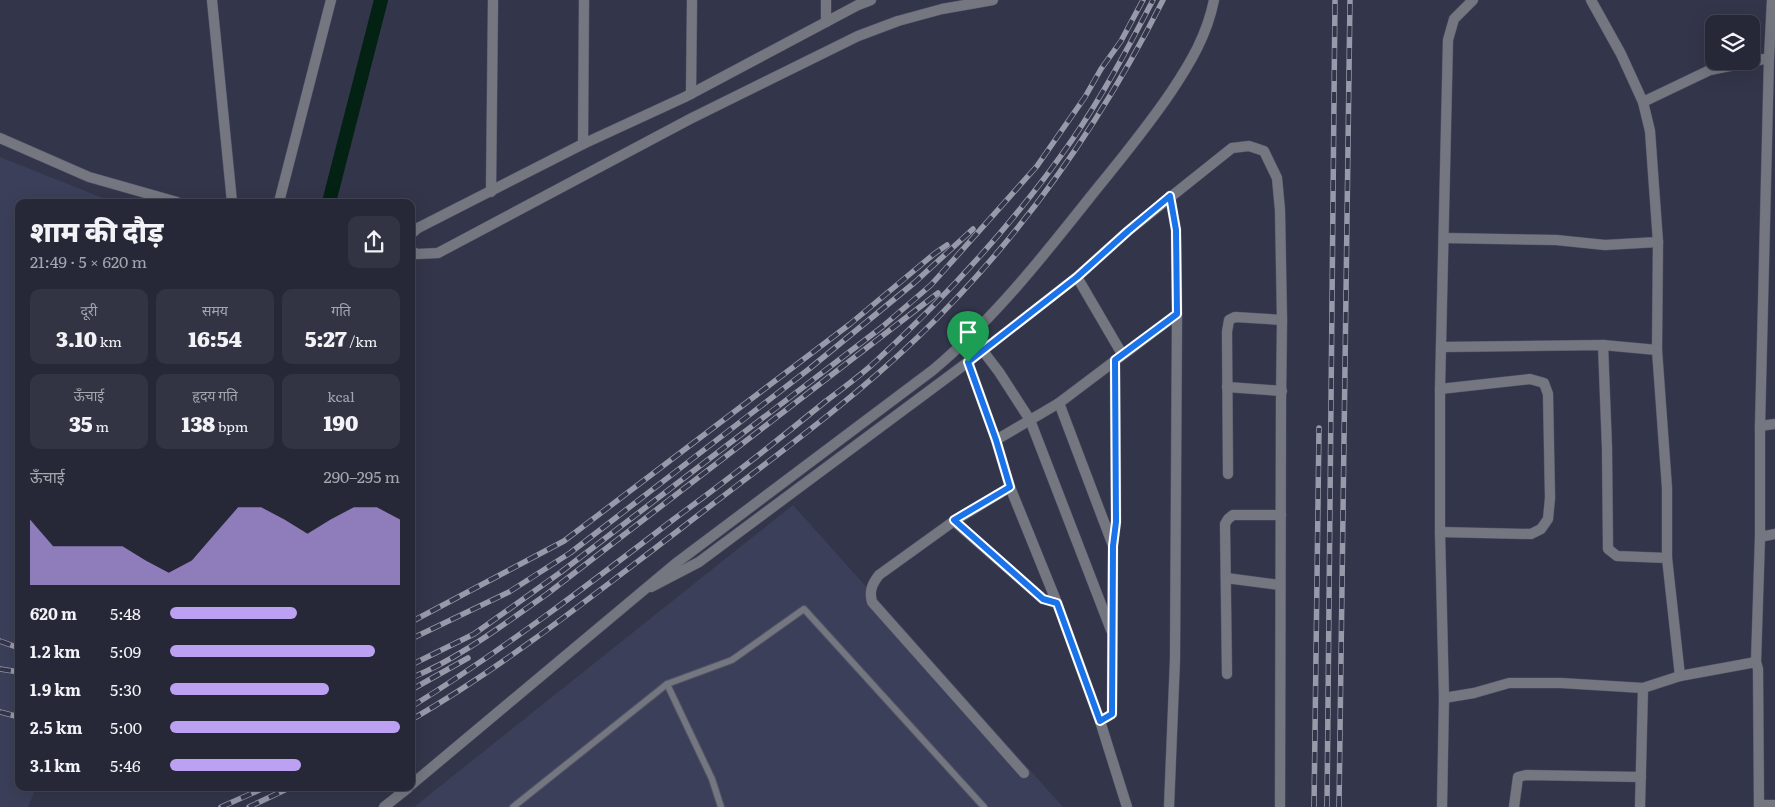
<!DOCTYPE html>
<html lang="hi">
<head>
<meta charset="utf-8">
<style>
	body { margin:0; font-family:Literata,"Noto Sans Devanagari",serif; background:#323443; color:#f1f3f6; height:100vh; display:flex; flex-direction:column; font-size:19px; white-space:nowrap }
	* { box-sizing:border-box; margin:0 }
	p { font-size:16px; color:#a4a6ae }
	.icon { flex:none; width:28px; height:28px; fill:none; stroke:currentColor; stroke-width:2; stroke-linecap:round; stroke-linejoin:round }
	.map { position:relative; flex:1; overflow:hidden }
	.panel { position:absolute; left:15px; top:199px; width:400px; height:592px; display:flex; flex-direction:column; background:#262838; border-radius:10px; box-shadow:0 5px 20px #0002,0 0 0 1px #424453 }
	.panel>* { flex:none }
	.buttons { position:absolute; left:1705px; top:15px; display:grid; gap:10px }
	.buttons a { display:grid; place-items:center; width:55px; height:55px; border-radius:10px; background:#262838; box-shadow:0 5px 20px #0002,0 0 0 1px #424453; font-size:25px }
	.pin { position:absolute; display:grid; place-items:center; width:42px; height:42px; color:#fff; margin:-51px -21px; border-radius:50% 50% 50% 0; rotate:-45deg; box-shadow:0 0 5px #0007 }
	.pin .icon { rotate:45deg }
	.round { display:grid; place-items:center; flex:none; width:52px; height:52px; border-radius:10px; background:#323443 }
	.summary { display:flex; align-items:center; justify-content:space-between; height:85px; padding:0 15px }
	h1 { font-size:28px; font-weight:800; line-height:38px }
	.metrics { display:grid; grid-template-columns:repeat(3,1fr); gap:8px; height:85px; padding:5px 15px }
	.metrics div { display:grid; align-content:center; border-radius:10px; background:#323443; text-align:center }
	.metrics b { font-size:21px; font-weight:800 }
	.metrics small { font-size:14px; font-weight:400 }
	.metrics p { font-size:14px }
	.chart { height:140px; padding:10px 15px }
	.chart p { display:flex; justify-content:space-between }
	.chart svg { width:100%; height:90px; margin-top:5px; fill:#bca0f2; opacity:.7 }
	ul { padding:0 15px; list-style:none; font-size:16px }
	li { display:grid; grid-template-columns:80px 60px 1fr; align-items:center; height:38px }
	li i { height:12px; border-radius:6px; background:#bca0f2 }
	.map>svg:first-child { display:block }
	.built { fill:#3c3f59 }
	.lines { fill:none; stroke-linecap:round; stroke-linejoin:round }
	.canal { stroke:#042213; stroke-width:14 }
	.service-casing { stroke:#515367; stroke-width:8 }
	.minor-casing { stroke:#515367; stroke-width:11 }
	.tertiary-casing { stroke:#515367; stroke-width:11 }
	.service { stroke:#747680; stroke-width:6 }
	.minor { stroke:#747680; stroke-width:10 }
	.tertiary { stroke:#747680; stroke-width:10 }
	.rail-casing { stroke:#989aaa; stroke-width:5.5 }
	.rail { stroke:#33354a; stroke-width:4; stroke-dasharray:11; stroke-linecap:butt }
	.route-casing { stroke:#fff; stroke-width:10 }
	.route { stroke:#1a73e8; stroke-width:6 }
</style>
</head>
<body>
<div class="map">
<svg width="1775" height="807" viewBox="0 0 1775 807">
	<rect width="100%" height="100%" fill="#33354a"/>
	<g class="built">
		<polygon points="0,157 113,202 19,202 19,788 36,788 28,807 0,807"/>
		<polygon points="793,505 1063,807 414,807"/>
	</g>
	<g class="lines">
		<polyline class="canal" points="329,202 381,0"/>
		<g class="service-casing">
			<g id="service">
				<polyline points="667,684 712,779 721,807"/>
				<polyline points="513,807 667,684 732,660 804,609 984,807"/>
			</g>
		</g>
		<g class="minor-casing">
			<g id="minor">
				<polyline points="212,0 232,202"/>
				<polyline points="1591,0 1621,54 1643,102 1650,131 1658,242 1657,350 1667,488 1667,558 1680,676"/>
				<polyline points="826,22 826,0"/>
				<polyline points="691,94 692,0"/>
				<polyline points="1643,102 1710,70 1769,58"/>
				<polyline points="0,138 89,177 177,202"/>
				<polyline points="583,144 584,0"/>
				<polyline points="491,192 493,0"/>
				<polyline points="279,202 331,0"/>
				<polyline points="1444,238 1556,240 1605,245 1658,242"/>
				<polyline points="1077,277 1122,354"/>
				<polyline points="1603,345 1607,448 1608,549 1617,556 1667,558"/>
				<polyline points="1441,347 1603,345 1657,350"/>
				<polyline points="983,351 999,372 1030,420 1111,630"/>
				<polyline points="968,362 996,440 1010,487 1057,603 1100,721 1127,807"/>
				<polyline points="1227,387 1282,391"/>
				<polyline points="1059,403 1112,543"/>
				<polyline points="1760,426 1775,424"/>
				<polyline points="996,440 1059,403 1177,314"/>
				<polyline points="1228,474 1227,332 1229,320 1235,317 1282,320"/>
				<path d="M1010,487L954,521L879,575C872,584 869,591 872,602L1024,773"/>
				<polyline points="954,521 1043,599 1057,603"/>
				<polyline points="1440,532 1531,534 1541,529 1548,519 1550,498 1548,394 1544,383 1530,379 1440,389"/>
				<polyline points="1760,537 1775,534"/>
				<polyline points="1226,578 1280,585"/>
				<polyline points="651,587 699,562 968,362 1077,277 1128,231 1232,148 1249,146 1264,151 1277,178 1280,210 1282,320 1281,402 1280,807"/>
				<polyline points="1227,674 1225,524 1228,519 1233,515 1281,515"/>
				<polyline points="1444,698 1474,693 1509,683 1561,683 1643,688 1680,676 1756,662"/>
				<polyline points="1100,721 1112,714 1113,546 1116,521 1115,360"/>
				<polyline points="1759,805 1775,805"/>
				<polyline points="1169,807 1175,659 1177,314 1176,230 1170,196"/>
				<polyline points="1442,807 1444,698 1440,532 1440,389 1448,40 1454,19 1473,0"/>
				<polyline points="1514,807 1518,777 1526,775 1641,777"/>
				<polyline points="1640,807 1643,688"/>
				<polyline points="1759,807 1758,669 1756,662 1760,537 1760,426 1769,58 1772,0"/>
			</g>
		</g>
		<g class="tertiary-casing">
			<g id="tertiary">
				<polyline points="411,234 418,228 583,144 685,97 858,5 871,0"/>
				<polyline points="411,251 417,254 438,253 690,119 858,36 898,21 942,9 993,0"/>
				<path d="M411,785L675,564L933,370C995,318 1045,254 1095,191C1122,158 1148,126 1171,92C1191,62 1207,35 1214,0"/>
				<polyline points="384,807 408,788"/>
			</g>
		</g>
		<use href="#service" class="service"/>
		<use href="#minor" class="minor"/>
		<use href="#tertiary" class="tertiary"/>
		<g class="rail-casing">
			<g id="rail">
				<polyline points="411,622 564,541 850,324 934,254 947,245"/>
				<polyline points="411,639 509,592 570,553 809,369 914,283 973,229"/>
				<polyline points="0,641 19,648"/>
				<polyline points="411,665 474,634 561,572 882,327 931,285 1037,166 1085,97 1101,69 1121,41 1143,0"/>
				<polyline points="0,669 19,672"/>
				<path d="M411,678C460,658 504,624 547,594L938,293"/>
				<polyline points="411,690 468,658"/>
				<path d="M411,707C503,650 588,585 674,519C726,481 777,441 826,401C843,388 860,376 875,362C948,295 1016,221 1072,140C1103,95 1128,48 1153,0"/>
				<polyline points="0,712 19,717"/>
				<path d="M411,720C506,665 592,596 679,530C760,467 844,408 918,337C1019,240 1100,125 1163,0"/>
				<polyline points="221,807 264,788"/>
				<polyline points="249,807 289,788"/>
				<polyline points="1314,807 1319,428"/>
				<polyline points="1327,807 1335,0"/>
				<polyline points="1339,807 1350,0"/>
			</g>
		</g>
		<use href="#rail" class="rail"/>
	</g>
	<g class="lines">
		<g class="route-casing">
			<polygon id="route" points="1170,196 1176,230 1177,314 1115,360 1116,522 1113,546 1112,714 1100,721 1057,603 1043,599 954,520 1010,487 996,440 968,362 1077,277 1128,231"/>
		</g>
		<use href="#route" class="route"/>
	</g>
</svg>
<div class="buttons">
<a><svg class="icon" aria-label="layers" viewBox="0 0 24 24"><path d="M12 4l9 5-9 5-9-5zM3 14l9 5 9-5"/></svg></a>
</div>
<div class="pin" style="left:968px;top:362px;background:#1e9e55"><svg class="icon" aria-label="arrive" viewBox="0 0 24 24"><path d="M6 21V4h12l-3 4 3 4H6"/></svg></div>
<section class="panel">
<div class="summary"><div><h1>शाम की दौड़</h1><p>21:49 · 5 × 620 m</p></div><a class="round"><svg class="icon" aria-label="share" viewBox="0 0 24 24"><path d="M12 15V3M7 8l5-5 5 5M5 13v7h14v-7"/></svg></a></div>
<div class="metrics">
<div><p>दूरी</p><b>3.10<small> km</small></b></div>
<div><p>समय</p><b>16:54</b></div>
<div><p>गति</p><b>5:27<small> /km</small></b></div>
</div>
<div class="metrics">
<div><p>ऊँचाई</p><b>35<small> m</small></b></div>
<div><p>हृदय गति</p><b>138<small> bpm</small></b></div>
<div><p>kcal</p><b>190</b></div>
</div>
<div class="chart"><p><span>ऊँचाई</span>290–295 m</p>
<svg viewBox="0 0 160 44" preserveAspectRatio="none"><path d="M0 44V12L10 25L20 25L30 25L40 25L50 32L60 38L70 32L80 19L90 6L100 6L110 12L120 19L130 12L140 6L150 6L160 12V44z"/></svg>
</div>
<ul>
<li><b>620 m</b>5:48<i style="width:55%"></i></li>
<li><b>1.2 km</b>5:09<i style="width:89%"></i></li>
<li><b>1.9 km</b>5:30<i style="width:69%"></i></li>
<li><b>2.5 km</b>5:00<i style="width:100%"></i></li>
<li><b>3.1 km</b>5:46<i style="width:57%"></i></li>
</ul>
</section>
</div>
</body>
</html>
